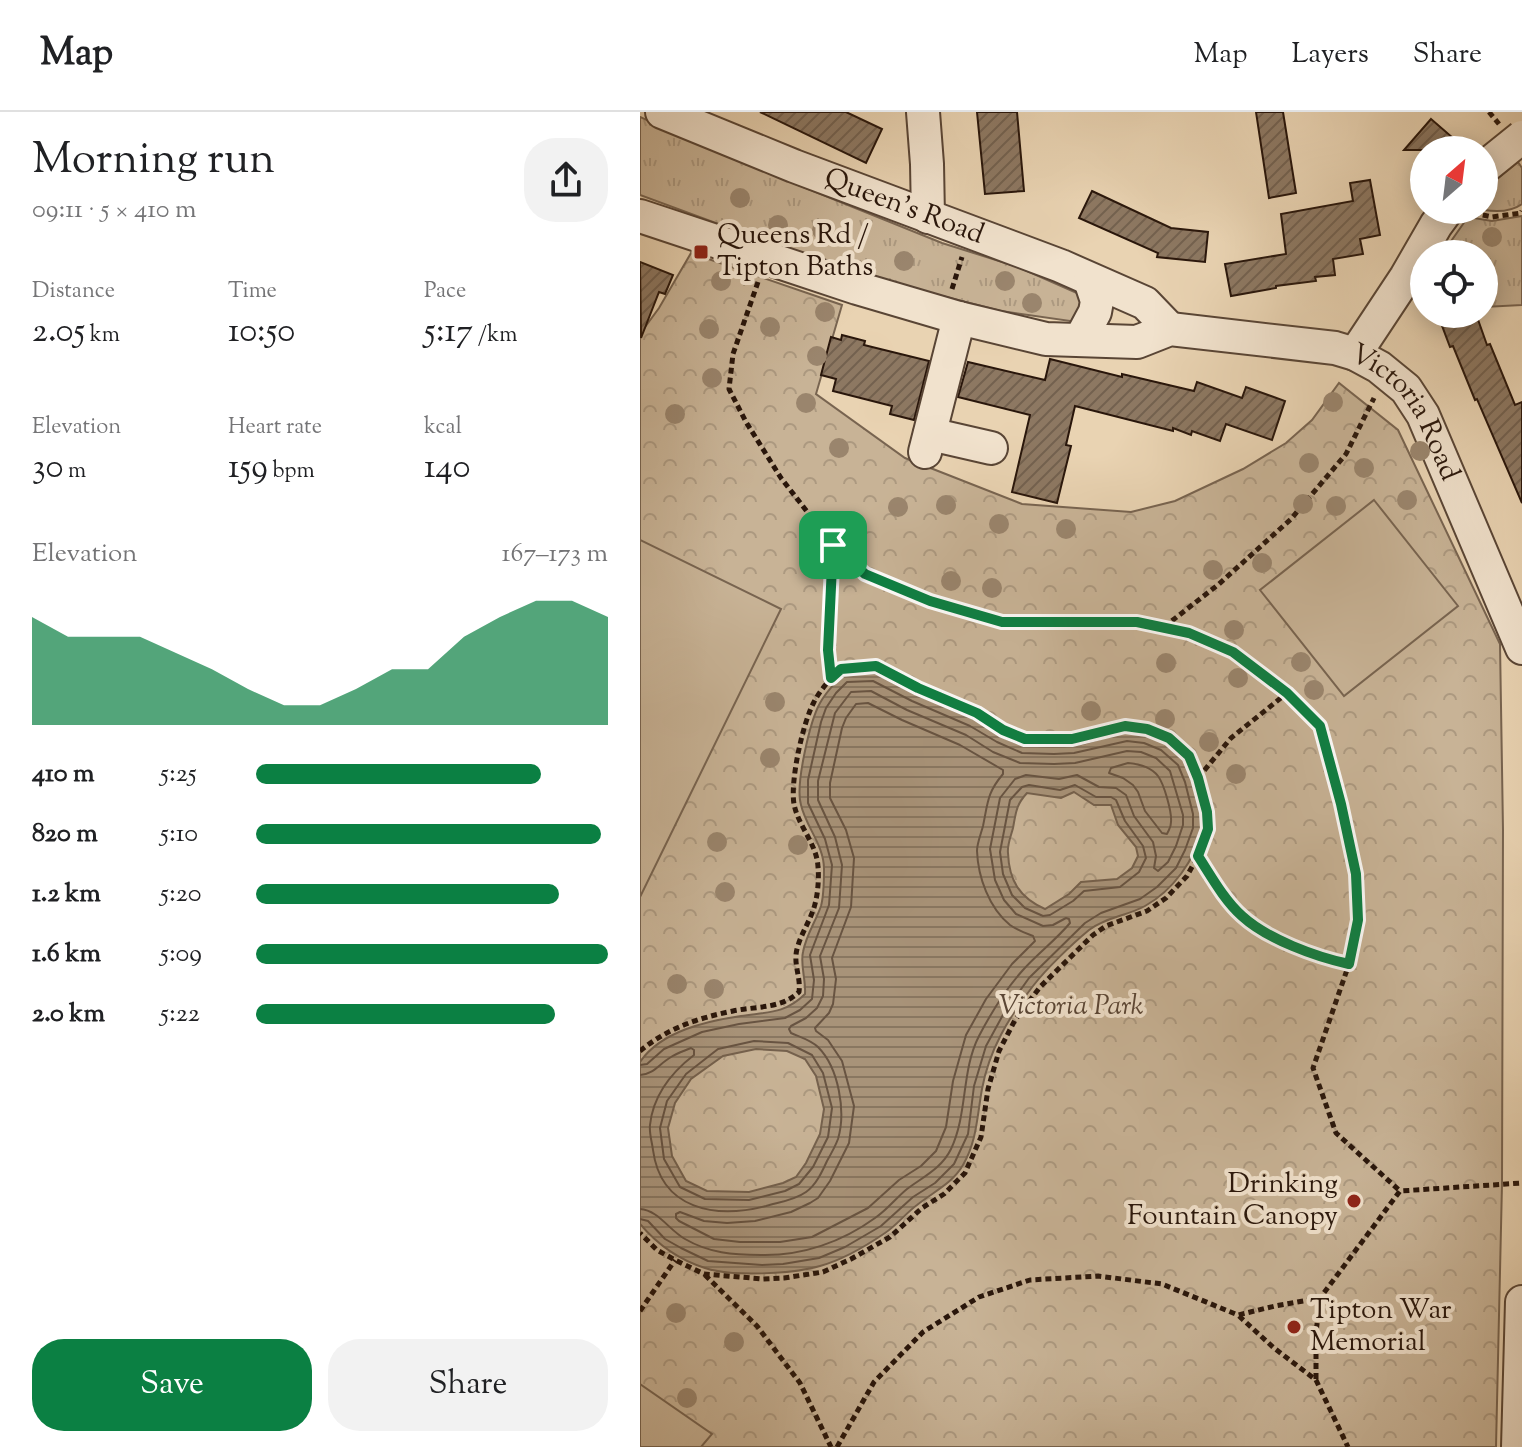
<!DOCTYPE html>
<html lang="en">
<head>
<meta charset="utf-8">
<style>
	body { margin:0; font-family:"Sorts Mill Goudy",serif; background:#f2f2f2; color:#202124; height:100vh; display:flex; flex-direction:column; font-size:30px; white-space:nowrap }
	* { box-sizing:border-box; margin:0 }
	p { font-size:26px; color:#757577 }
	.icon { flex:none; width:44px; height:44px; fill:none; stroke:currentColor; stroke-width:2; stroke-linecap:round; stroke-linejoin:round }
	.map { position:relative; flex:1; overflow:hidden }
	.drawer { display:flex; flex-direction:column; background:#fff; width:640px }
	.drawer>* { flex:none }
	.needle { width:52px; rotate:28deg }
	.tools { position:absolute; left:770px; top:24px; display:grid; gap:16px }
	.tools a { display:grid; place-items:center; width:88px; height:88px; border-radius:50%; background:#fff; box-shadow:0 4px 20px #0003; font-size:40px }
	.pin { position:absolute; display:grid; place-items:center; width:68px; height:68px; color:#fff; margin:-34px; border-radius:16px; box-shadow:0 4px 12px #0006 }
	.round { display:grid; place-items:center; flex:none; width:84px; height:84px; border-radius:32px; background:#f2f2f2 }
	.head { display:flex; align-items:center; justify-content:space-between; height:136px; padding:0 32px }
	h1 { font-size:44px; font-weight:600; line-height:60px }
	.metrics { display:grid; grid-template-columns:repeat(3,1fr); gap:12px; height:136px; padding:8px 32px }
	.metrics div { display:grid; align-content:center }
	.metrics b { font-size:34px; font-weight:600 }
	.metrics small { font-size:22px; font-weight:400 }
	.metrics p { font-size:22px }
	.chart { height:224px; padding:16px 32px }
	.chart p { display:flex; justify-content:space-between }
	.chart svg { width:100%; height:144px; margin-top:8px; fill:#0b8043; opacity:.7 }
	.cta { display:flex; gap:16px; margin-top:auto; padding:16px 32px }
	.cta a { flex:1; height:92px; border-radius:32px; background:#0b8043; color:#fff; font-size:32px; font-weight:600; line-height:92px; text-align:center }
	.cta a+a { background:#f2f2f2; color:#202124 }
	ul { padding:0 32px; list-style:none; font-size:26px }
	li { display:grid; grid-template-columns:128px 96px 1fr; align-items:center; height:60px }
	li i { height:20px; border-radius:10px; background:#0b8043 }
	header { display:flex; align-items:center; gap:48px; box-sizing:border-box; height:112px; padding:0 40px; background:#fff; border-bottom:2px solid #e0e0e0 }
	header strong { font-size:38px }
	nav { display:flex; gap:44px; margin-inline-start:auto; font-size:28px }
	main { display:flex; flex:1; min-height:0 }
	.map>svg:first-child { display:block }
	.grass { fill:url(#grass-tufts); stroke:#786450; stroke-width:2 }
	.park { fill:url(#park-crowns); stroke:#786450; stroke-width:2 }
	.pitch { fill:#c8b396; stroke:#786450; stroke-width:2 }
	.water { fill:url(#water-rules); stroke:#75614d; stroke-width:2; fill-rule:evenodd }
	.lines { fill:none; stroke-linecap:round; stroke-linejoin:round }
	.shore { stroke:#685442; stroke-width:2 }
	.building { fill:url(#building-hatch); stroke:#29160b; stroke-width:2 }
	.minor-casing { stroke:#594535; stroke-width:36 }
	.path { stroke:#29160b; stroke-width:5; stroke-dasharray:6 4; stroke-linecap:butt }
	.minor { stroke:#f1e2cd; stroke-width:32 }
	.minor-bridge-casing { stroke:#594535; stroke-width:36; stroke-linecap:butt }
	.minor-bridge { stroke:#f1e2cd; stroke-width:32 }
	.tree { fill:#9a856d }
	.route-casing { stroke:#fff; stroke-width:16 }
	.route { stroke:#0b8043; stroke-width:10 }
	.poi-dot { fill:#8f2418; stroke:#f1e2cd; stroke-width:3 }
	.labels { text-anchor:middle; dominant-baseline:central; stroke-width:8; stroke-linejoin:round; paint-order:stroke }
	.street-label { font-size:28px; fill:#29160b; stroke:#f1e2cd }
	.poi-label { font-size:28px; fill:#29160b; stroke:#f1e2cd; text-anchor:start }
	.park-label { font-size:28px; font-style:italic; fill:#594535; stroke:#f1e2cd }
</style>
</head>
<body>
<header>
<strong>Map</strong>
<nav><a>Map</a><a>Layers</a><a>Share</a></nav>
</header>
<main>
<section class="drawer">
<div class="head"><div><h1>Morning run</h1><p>09:11 · 5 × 410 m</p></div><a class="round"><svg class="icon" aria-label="share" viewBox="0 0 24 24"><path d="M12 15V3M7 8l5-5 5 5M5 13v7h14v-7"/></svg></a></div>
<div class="metrics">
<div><p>Distance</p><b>2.05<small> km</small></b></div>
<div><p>Time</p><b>10:50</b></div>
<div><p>Pace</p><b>5:17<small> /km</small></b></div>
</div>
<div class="metrics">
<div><p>Elevation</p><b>30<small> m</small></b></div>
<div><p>Heart rate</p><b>159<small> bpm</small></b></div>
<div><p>kcal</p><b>140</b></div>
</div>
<div class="chart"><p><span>Elevation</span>167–173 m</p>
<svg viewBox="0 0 160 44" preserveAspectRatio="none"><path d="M0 44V11L10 17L20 17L30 17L40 22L50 27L60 33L70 38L80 38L90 33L100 27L110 27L120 17L130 11L140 6L150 6L160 11V44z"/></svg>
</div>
<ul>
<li><b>410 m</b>5:25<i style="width:81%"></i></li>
<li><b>820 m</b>5:10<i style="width:98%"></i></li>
<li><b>1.2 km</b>5:20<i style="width:86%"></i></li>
<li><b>1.6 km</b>5:09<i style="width:100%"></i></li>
<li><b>2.0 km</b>5:22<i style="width:85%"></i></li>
</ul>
<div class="cta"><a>Save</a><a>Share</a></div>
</section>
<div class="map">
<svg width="882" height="1335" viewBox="0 0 882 1335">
	<defs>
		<pattern id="grass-tufts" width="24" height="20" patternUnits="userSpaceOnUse" patternTransform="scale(2)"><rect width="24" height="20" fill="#c8b396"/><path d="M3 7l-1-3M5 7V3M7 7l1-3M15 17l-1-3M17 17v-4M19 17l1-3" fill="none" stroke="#ac9980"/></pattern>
		<pattern id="park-crowns" width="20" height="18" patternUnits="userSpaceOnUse" patternTransform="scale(2)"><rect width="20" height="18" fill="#c8b396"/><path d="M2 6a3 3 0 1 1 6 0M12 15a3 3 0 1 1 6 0" fill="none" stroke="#ac9980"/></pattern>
		<pattern id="water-rules" width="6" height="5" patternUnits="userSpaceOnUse" patternTransform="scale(2)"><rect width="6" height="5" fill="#a89379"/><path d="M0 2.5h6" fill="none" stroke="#897761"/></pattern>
		<pattern id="building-hatch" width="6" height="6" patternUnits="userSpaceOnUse" patternTransform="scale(2)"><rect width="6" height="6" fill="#8d7862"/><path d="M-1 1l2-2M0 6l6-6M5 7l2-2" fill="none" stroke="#73614f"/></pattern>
	</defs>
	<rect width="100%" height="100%" fill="#e9d3b2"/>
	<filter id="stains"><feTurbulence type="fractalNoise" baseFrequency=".0025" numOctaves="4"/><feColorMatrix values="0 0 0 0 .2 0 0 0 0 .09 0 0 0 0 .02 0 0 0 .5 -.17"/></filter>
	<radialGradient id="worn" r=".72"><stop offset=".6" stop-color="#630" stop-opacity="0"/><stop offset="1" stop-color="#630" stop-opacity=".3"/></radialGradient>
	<g class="grass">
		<polygon points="0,5 79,41 302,131 378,155 446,185 437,210 361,199 208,160 0,83"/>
		<path d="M878,50L882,56V92C871,100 857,100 844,98V83L857,67Z"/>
		<polygon points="882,104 882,193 844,195 844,142 802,142 828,105 852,109"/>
	</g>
	<polygon class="park" points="51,141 202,193 176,282 265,346 382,392 491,400 535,389 603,357 646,331 672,308 699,271 758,318 860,532 863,718 862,1072 856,1335 0,1335 0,222 19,196"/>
	<g class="pitch">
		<polygon points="734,388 818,494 704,584 620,478"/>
		<polygon points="0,428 141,497 0,785"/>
		<polygon points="0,1272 72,1322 61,1335 0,1335"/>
	</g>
	<path class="water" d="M234,561C249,567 263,576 278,583C296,591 316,597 334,607C351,616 368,632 388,633C404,635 421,635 437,633C453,630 469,623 484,621C505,618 531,631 544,647C549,654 552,667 554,675C558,689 564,704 561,717C556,748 532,779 505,794C487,804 466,805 449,818C432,832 406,857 393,874C369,905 349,938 342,977C337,1004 337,1029 323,1053C312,1072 293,1080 277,1093C266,1101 257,1113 245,1121C226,1134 202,1148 180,1154C153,1162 91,1165 65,1156C39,1148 17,1132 0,1112V950C21,919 67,909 101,904C127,900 145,902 165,882C166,867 160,853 163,840C166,823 176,809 181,794C184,783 184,768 184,757C184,733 166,715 161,693C155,673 170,609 180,591C186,580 195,571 203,562ZM434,680L454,693H471L478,713L496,735L498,744L492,756L477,767L441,770L429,782L405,797C380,786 369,769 368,741C367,733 371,724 373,716C376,700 376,693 387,681L421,686ZM116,937L147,939L165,947L176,964L184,997L180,1022L166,1051L156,1065L143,1071L109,1080L67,1079L46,1069L32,1044L28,1016L35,991L51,967L83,944Z"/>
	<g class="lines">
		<g class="shore">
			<path d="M228,591L262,608L320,633L363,658V662C347,681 348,690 343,714C341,722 337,731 337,739C338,765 349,796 370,813C377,818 385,821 393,824L395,829L372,852L346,887L326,923L313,969L306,1015L296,1039L281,1054L259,1068L228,1096L172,1125L140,1130H100L74,1127L39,1109L36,1106V1102L40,1100L64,1109L87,1111L115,1109L151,1100L170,1091L178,1086L190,1069L209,1031L214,994L202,949L188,928L176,919L175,916L189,901L193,892L196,867L192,846L211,795L214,746L206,718L190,686V671L202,616L206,606L216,592Z"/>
			<path d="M488,651C499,652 511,655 518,664C524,672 532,700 531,710C531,716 529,717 527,722L522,721L505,699L498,680L493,673L483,666L469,661L471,656Z"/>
			<polygon points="389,673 420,678 435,673 456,685 471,685 476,688 485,709 503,734 506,746 499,760 480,775 444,779 433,789 410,803 403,804 385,796 372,783 363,762 360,740 370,688 382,675"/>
			<polygon points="114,929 148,931 172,943 183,961 192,996 188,1025 173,1055 159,1072 145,1079 109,1088 65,1087 40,1075 24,1047 20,1016 27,989 46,962 78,937"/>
			<polyline points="0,953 7,952 24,937 62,920 99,912 145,906 160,898 172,887 174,868 170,843 189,793 192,753 185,727 168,691 168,668 181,610 186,596 196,581 207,570 233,569 272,589 330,614 357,630 382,641 414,642 434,641 487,629 504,631 521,638 538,653 545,670 553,702 553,716 545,738 536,756 517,775 500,787 461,801 445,811 389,866 364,901 346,934 334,974 328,1022 314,1052 295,1071 273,1085 241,1114 205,1135 179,1146 143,1152 122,1153 68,1149 41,1136 25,1127 8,1109 0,1107"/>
			<path d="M0,963C14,962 19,952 31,945C37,941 44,939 51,936L54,938V943C32,960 13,984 10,1013C9,1021 12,1030 13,1038C21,1098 76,1107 126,1094C140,1090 155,1088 166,1080C176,1073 182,1060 187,1049C191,1042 195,1035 198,1027C206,1000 199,956 178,935C171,928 160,925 151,921L149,917L151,914L166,906L177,896L183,884L184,867L180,844L199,796L202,753L195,725L178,688V669L195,601L211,580L231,579L267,598L326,623L353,640L380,651L414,652L435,651L487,639L501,640L516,646L530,659L543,703V713L536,734L528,750L518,759L514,756L516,744L513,730L494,704L486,683L476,676L459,675L437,663L419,667L386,663L375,667L360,686L350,737L355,768L364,788L376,802L403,814L413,813L426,806L429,807L430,811C416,828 397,842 383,858C365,878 351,901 339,924C321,959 328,1001 311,1037C302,1056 283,1065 267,1077C256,1086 247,1098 235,1106C202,1130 162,1144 121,1143C93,1143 69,1141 45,1127C29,1118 18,1098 0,1097"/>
		</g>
	</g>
	<g class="building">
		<polygon points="120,0 206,0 242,17 226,51"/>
		<polygon points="337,0 377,0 384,79 345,82"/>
		<polygon points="616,0 643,0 656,81 629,86"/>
		<polygon points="791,7 813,26 802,38 764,38"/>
		<polygon points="730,68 740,123 720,127 723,142 693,147 695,163 675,165 676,169 636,174 636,176 591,184 585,152 646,142 641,102 713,89 710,71"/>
		<polygon points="452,79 531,116 568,120 565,150 517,145 518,141 439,106"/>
		<polygon points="0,150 33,163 25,182 19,180 1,226"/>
		<polygon points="826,202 836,202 847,233 850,232 875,293 882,290 882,391 837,287 835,288 813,234 810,235 801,211"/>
		<polygon points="202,223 225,229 224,233 289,249 274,308 250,302 252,294 193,279 196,267 181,263 191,225 201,228"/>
		<polygon points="410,247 482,265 482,262 554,279 557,270 602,286 606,275 645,289 632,328 586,312 580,329 552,319 551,323 533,316 533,319 435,294 426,333 431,334 417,391 372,380 390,303 318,285 328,250 405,268"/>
	</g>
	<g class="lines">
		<g class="minor-casing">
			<g id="minor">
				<path id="s1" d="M22,0L154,54L421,154L505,191L530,217"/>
				<polyline points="283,0 287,52 288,105"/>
				<path id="s2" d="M0,104L217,176L319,206L406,227L497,230L530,217L695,236L715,242L739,255L766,277L783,303L882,536"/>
				<polyline points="440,228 455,200 457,189 450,168"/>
				<polyline points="715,242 766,165 796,113 807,98"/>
				<polyline points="290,322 351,336"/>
				<polyline points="285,340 319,206"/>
				<polyline points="878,1335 882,1190"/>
			</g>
		</g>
		<g class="path">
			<polyline points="849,0 859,12"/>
			<polyline points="833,101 852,105 881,101 882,99"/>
			<polyline points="118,170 93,242 89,277 106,310 141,366 193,433 225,462 290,489 362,510 497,510 549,521 593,540 647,581"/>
			<polyline points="312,177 322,145"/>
			<polyline points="524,515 579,472 651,407 706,342 734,286"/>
			<polyline points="191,566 188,538 193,434"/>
			<polyline points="558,666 591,626 647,581 680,614 701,692 716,762 718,808 709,852"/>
			<path d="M558,744C571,764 584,788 602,804C627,827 676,845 709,852L673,956L696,1021L760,1079"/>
			<path d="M0,939C28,916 58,906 93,899C117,894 141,897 159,880C161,865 153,852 157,837C161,821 171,808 175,792C178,781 179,766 178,755C177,732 158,714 154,692C150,669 163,610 174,590C180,578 191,566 201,557L236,554L278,576L337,601L363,618L385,627H432L485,614L507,617L529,626L549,644L558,666L567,700L568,717L558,744L547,764L526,786L507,799L466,814L453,823L400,875L375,908L359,939L348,977L341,1025L325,1061L304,1082L282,1096L250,1125L211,1147L183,1160L144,1166L123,1167L64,1162L35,1148L17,1138L0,1121"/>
			<polyline points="65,1163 117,1214 160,1271 191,1335"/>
			<polyline points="0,1199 35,1148"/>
			<polyline points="599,1204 634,1236 676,1268 708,1335"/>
			<polyline points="676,1267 676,1221 680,1186"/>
			<polyline points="197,1335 234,1270 283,1220 339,1185 390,1168 458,1164 522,1172 598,1203 635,1194 680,1186 760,1079 882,1071"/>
		</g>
		<use href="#minor" class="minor"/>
		<g class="minor-bridge-casing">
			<polyline id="minor-bridge" points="846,54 882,25"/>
		</g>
		<use href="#minor-bridge" class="minor-bridge"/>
	</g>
	<g class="tree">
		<circle cx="100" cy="86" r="10"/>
		<circle cx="138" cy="113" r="10"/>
		<circle cx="182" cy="118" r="10"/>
		<circle cx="852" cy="125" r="10"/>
		<circle cx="264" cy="149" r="10"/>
		<circle cx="81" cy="169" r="10"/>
		<circle cx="365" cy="169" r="10"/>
		<circle cx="392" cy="191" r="10"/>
		<circle cx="185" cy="200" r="10"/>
		<circle cx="130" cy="215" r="10"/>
		<circle cx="69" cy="217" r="10"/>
		<circle cx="177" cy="244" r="10"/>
		<circle cx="72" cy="266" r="10"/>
		<circle cx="693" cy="290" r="10"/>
		<circle cx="166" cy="291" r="10"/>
		<circle cx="35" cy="302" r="10"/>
		<circle cx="199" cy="336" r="10"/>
		<circle cx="780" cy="339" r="10"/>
		<circle cx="669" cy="351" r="10"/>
		<circle cx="724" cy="356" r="10"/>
		<circle cx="767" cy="388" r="10"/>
		<circle cx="663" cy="392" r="10"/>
		<circle cx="306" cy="393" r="10"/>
		<circle cx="696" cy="394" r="10"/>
		<circle cx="258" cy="395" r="10"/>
		<circle cx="359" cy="412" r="10"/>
		<circle cx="426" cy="417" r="10"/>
		<circle cx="622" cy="451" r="10"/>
		<circle cx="573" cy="458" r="10"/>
		<circle cx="311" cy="469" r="10"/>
		<circle cx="352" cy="476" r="10"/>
		<circle cx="594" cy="518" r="10"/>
		<circle cx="661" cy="550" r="10"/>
		<circle cx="526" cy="551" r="10"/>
		<circle cx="598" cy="566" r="10"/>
		<circle cx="674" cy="578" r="10"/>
		<circle cx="135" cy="590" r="10"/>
		<circle cx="451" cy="599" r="10"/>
		<circle cx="525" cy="607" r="10"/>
		<circle cx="569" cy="630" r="10"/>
		<circle cx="130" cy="646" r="10"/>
		<circle cx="596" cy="662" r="10"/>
		<circle cx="77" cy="730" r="10"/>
		<circle cx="158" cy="733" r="10"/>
		<circle cx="85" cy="780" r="10"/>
		<circle cx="37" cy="872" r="10"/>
		<circle cx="74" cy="877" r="10"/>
		<circle cx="36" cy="1201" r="10"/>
		<circle cx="94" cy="1230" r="10"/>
		<circle cx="47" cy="1286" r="10"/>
	</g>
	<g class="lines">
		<g class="route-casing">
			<path id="route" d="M193,433L225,462L290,489L362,510H497L549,521L593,540L647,581L680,614L701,692L716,762L718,808L709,852C676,845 627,827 602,804C584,788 571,764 558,744L568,717L567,700L558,666L549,644L529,626L507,617L485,614L432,627H385L363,618L337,601L278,576L236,554L201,557L191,566L188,538Z"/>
		</g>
		<use href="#route" class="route"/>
	</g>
	<g class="poi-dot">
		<rect x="53" y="132" width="16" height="16" rx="4"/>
		<circle cx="714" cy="1089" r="8"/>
		<circle cx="654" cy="1215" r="8"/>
	</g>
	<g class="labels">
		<g class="street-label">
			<text stroke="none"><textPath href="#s1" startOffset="260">Queen's Road</textPath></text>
			<text stroke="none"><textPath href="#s2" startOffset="818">Victoria Road</textPath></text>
		</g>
		<g class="poi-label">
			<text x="77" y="124">Queens Rd /<tspan x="77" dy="32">Tipton Baths</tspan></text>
			<text x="698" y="1073" text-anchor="end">Drinking<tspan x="698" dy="32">Fountain Canopy</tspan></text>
			<text x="670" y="1199">Tipton War<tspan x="670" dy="32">Memorial</tspan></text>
		</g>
		<g class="park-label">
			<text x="431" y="895">Victoria Park</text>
		</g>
	</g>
	<rect width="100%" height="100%" filter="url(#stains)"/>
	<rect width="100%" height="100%" fill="url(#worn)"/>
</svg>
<div class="tools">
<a><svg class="needle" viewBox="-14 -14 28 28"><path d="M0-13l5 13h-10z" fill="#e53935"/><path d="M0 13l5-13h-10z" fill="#757577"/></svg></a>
<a><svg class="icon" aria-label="locate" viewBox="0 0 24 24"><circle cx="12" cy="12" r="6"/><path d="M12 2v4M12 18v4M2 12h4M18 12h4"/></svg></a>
</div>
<div class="pin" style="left:193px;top:433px;background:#1e9e55"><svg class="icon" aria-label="arrive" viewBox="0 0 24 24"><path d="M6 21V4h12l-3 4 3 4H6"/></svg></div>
</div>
</main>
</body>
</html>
